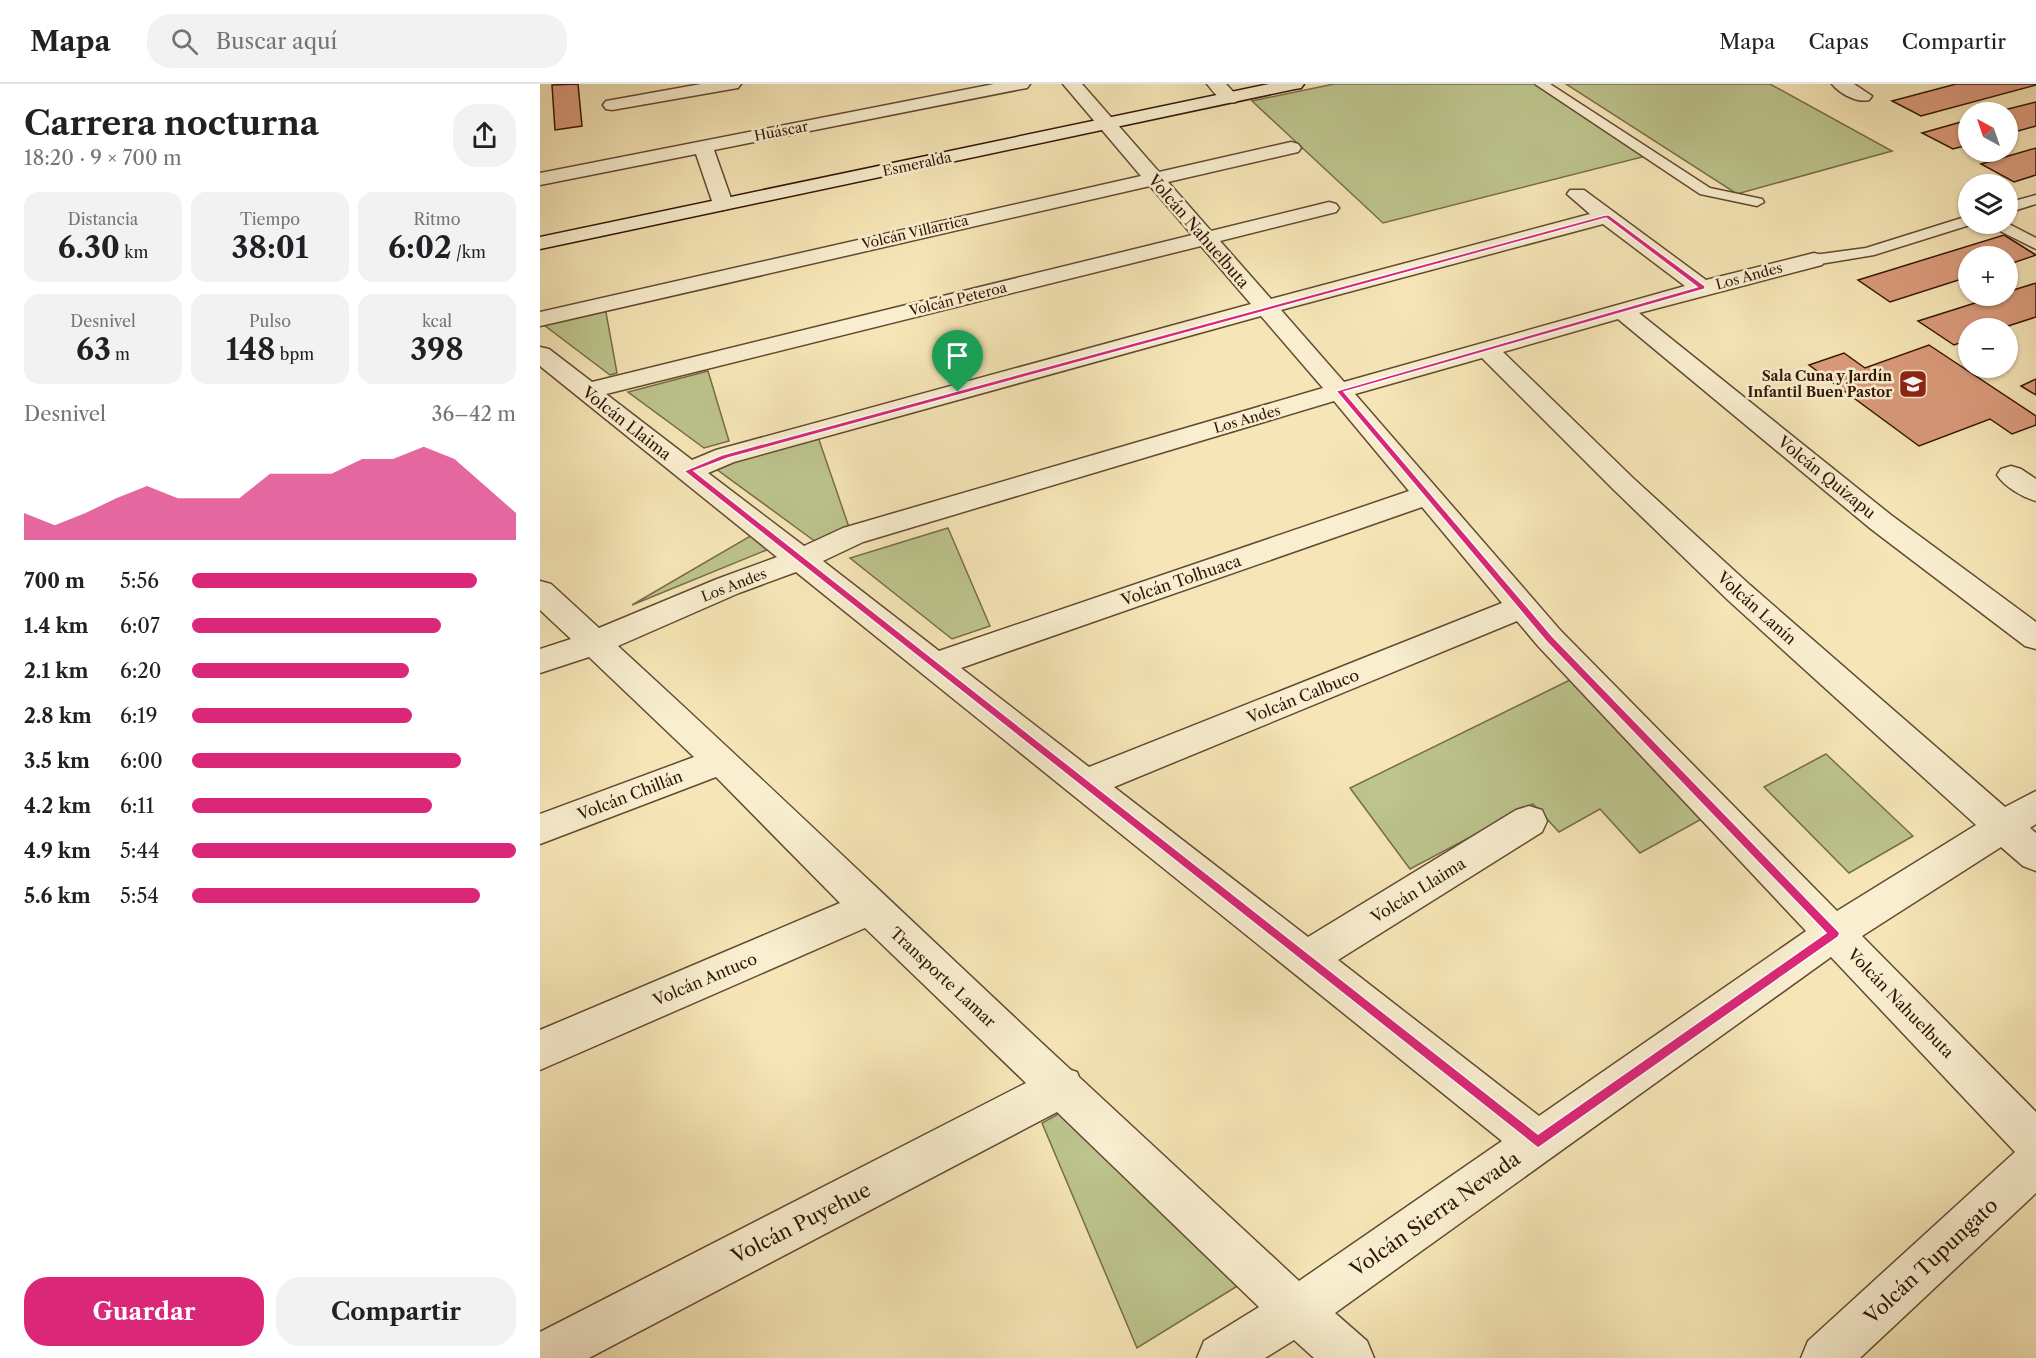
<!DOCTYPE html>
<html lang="es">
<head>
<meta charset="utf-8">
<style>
	body { margin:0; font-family:"Libre Caslon Text",serif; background:#f2f2f2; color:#202124; height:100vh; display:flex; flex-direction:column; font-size:22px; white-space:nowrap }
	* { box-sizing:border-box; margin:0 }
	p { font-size:20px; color:#757577 }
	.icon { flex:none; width:33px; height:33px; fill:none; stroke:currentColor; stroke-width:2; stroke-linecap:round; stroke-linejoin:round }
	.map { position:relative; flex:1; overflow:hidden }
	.details { display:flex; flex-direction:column; background:#fff; width:540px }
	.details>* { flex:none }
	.needle { width:39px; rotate:320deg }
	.fabs { position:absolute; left:1418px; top:18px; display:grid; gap:12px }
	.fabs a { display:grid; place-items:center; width:60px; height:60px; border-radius:50%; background:#fff; box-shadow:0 2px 4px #0004; font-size:30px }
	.pin { position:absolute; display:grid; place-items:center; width:51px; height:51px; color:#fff; margin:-62px -26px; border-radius:50% 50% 50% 0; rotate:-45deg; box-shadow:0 0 6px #0007 }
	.pin .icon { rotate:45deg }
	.round { display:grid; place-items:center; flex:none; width:63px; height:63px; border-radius:24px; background:#f2f2f2 }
	.head { display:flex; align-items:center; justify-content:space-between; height:102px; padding:0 24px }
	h1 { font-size:33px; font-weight:700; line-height:45px }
	.metrics { display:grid; grid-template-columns:repeat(3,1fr); gap:9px; height:102px; padding:6px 24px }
	.metrics div { display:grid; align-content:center; border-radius:15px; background:#f2f2f2; text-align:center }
	.metrics b { font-size:30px; font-weight:700 }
	.metrics small { font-size:16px; font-weight:400 }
	.metrics p { font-size:16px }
	.chart { height:168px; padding:12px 24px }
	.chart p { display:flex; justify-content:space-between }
	.chart svg { width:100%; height:108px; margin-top:6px; fill:#db2777; opacity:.7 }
	.button { display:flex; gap:12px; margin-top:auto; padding:12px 24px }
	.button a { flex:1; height:69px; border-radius:24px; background:#db2777; color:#fff; font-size:24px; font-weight:700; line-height:69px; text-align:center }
	.button a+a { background:#f2f2f2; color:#202124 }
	ul { padding:0 24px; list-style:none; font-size:20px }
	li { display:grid; grid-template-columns:96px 72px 1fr; align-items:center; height:45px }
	li i { height:15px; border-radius:8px; background:#db2777 }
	header { display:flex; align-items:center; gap:36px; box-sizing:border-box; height:84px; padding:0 30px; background:#fff; border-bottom:2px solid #e0e0e0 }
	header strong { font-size:28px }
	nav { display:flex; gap:33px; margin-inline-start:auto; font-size:21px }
	.search { width:420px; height:54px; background:#f2f2f2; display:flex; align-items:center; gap:15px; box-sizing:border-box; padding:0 21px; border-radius:24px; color:#757577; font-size:22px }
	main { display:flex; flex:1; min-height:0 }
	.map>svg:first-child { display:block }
	.green { fill:#bdc48d; stroke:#786d49; stroke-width:1.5 }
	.building { fill:#db9b7c; stroke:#321605; stroke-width:1.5 }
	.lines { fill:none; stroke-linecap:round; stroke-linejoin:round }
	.lane-casing { stroke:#634a32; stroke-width:3 }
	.street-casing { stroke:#634a32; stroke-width:3 }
	.secondary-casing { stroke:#321605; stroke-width:3 }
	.lane { fill:#f9efd0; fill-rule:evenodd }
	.street { fill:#f9efd0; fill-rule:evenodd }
	.secondary { fill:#f9efd0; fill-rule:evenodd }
	.route { fill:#db2777; stroke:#fff; stroke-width:1.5; fill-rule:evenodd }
	.labels { text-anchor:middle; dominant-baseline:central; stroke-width:5; stroke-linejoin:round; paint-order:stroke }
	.far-street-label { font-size:14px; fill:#321605; stroke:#f9efd0 }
	.far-poi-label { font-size:14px; font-weight:bold; fill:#321605; stroke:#f9efd0; text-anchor:end }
	.street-label { font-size:16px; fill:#321605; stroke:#f9efd0 }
	.near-street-label { font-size:20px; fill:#321605; stroke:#f9efd0 }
</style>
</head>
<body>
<header>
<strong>Mapa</strong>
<div class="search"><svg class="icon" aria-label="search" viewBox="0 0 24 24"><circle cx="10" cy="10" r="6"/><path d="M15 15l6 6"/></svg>Buscar aquí</div>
<nav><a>Mapa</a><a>Capas</a><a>Compartir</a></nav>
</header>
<main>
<section class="details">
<div class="head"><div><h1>Carrera nocturna</h1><p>18:20 · 9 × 700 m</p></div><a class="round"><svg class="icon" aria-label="share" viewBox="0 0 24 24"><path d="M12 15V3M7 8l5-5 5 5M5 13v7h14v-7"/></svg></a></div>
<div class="metrics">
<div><p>Distancia</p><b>6.30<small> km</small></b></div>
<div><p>Tiempo</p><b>38:01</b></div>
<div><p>Ritmo</p><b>6:02<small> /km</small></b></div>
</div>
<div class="metrics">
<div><p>Desnivel</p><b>63<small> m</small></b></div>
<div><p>Pulso</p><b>148<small> bpm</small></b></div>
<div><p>kcal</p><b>398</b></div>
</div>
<div class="chart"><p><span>Desnivel</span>36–42 m</p>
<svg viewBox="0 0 160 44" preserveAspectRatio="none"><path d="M0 44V33L10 38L20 33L30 27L40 22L50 27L60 27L70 27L80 17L90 17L100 17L110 11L120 11L130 6L140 11L150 22L160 33V44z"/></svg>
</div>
<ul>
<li><b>700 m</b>5:56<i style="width:88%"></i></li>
<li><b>1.4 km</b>6:07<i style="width:77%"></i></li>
<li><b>2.1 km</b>6:20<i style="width:67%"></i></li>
<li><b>2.8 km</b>6:19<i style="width:68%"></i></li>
<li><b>3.5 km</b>6:00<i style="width:83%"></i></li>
<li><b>4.2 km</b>6:11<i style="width:74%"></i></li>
<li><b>4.9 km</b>5:44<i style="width:100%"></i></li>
<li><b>5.6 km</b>5:54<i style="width:89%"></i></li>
</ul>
<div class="button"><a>Guardar</a><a>Compartir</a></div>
</section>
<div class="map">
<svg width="1496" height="1274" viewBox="0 0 1496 1274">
	<rect width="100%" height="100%" fill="#f6e6b7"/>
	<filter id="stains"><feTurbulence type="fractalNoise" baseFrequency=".00333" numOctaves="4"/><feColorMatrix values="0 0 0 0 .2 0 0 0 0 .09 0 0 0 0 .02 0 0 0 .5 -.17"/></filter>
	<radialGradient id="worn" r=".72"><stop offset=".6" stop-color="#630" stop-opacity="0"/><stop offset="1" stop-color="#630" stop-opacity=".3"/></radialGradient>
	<g class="green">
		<polygon points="794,0 1009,0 1114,70 843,139 712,17"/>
		<polygon points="1026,0 1230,0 1352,67 1197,110"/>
		<polygon points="65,223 77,289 70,291 0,238"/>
		<polygon points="168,287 189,357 164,364 88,308"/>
		<polygon points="277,350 311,449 280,461 168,379"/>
		<polygon points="226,443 246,458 92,521"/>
		<polygon points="408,444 450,542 412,555 310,474"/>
		<polygon points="1034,594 1167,732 1100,769 1060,725 1019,748 993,720 870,785 810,704"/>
		<polygon points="1286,670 1373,752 1309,789 1224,703"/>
		<polygon points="520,1029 699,1201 597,1264 502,1039"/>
	</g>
	<g class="building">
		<polygon points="38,0 42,42 15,46 12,1"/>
		<polygon points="1416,0 1496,0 1496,1 1381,32 1352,17"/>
		<polygon points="1496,18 1496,42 1467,50 1467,28 1456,28"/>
		<polygon points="1428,36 1428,61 1413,65 1382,49"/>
		<polygon points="1496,64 1496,91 1474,98 1441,80"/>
		<polygon points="1464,151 1496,171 1467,181 1467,172 1428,172 1428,193 1350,218 1318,196"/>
		<polygon points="1496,199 1496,233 1462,244 1428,244 1428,256 1414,261 1378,237 1457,212 1467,212 1467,208"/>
		<polygon points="1389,261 1496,332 1496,341 1472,350 1450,335 1379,362 1269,281 1304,269 1325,284"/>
		<polygon points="1496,295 1496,311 1481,302"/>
	</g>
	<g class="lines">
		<g class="lane-casing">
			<g id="lane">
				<polygon points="995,0 1010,0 1170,104 1222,115 1224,118 1217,122 1160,110"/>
				<polygon points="1496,111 1496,120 1467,129 1467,119"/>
				<polygon points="1428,132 1428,140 1433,140 1334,171 1274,181 1266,176 1274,171 1326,164"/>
				<polygon points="1467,139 1496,154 1496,165 1452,143 1449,140"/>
			</g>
		</g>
		<g class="street-casing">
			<g id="street">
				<polygon points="161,0 201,0 198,4 192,5 72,26 66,25 63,21 66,17 72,16"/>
				<polygon points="454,0 490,0 487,4 481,5 174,66 193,120 190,124 183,126 176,124 173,120 156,70 0,101 0,89"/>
				<path d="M523,0H542L619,88L751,58L758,60L761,64L758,68L628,98L671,147L789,118L796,120L799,124L796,128L680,157L731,215L1050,130L1027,110L1030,106H1044L1166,196L1274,169L1282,171L1285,176L1282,181L1099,229L1351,431L1496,538V565L1485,562L1331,445L1078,235L963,268L1093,394L1210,501L1465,723L1496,707V740L1490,744L1496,749V787L1483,782L1461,763L1322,852L1496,1028V1109L1320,1274H1261L1268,1257L1475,1068L1291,873L795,1229L827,1257L834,1274H774L754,1256L725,1274H657L664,1257L719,1223L517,1028L49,1274H0V1248L486,999L325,844L0,986V946L300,819L176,693L0,760V730L154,673L49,573L0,589V565L31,555L0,526V497L11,500L59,544L177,495L237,473L0,282V263L9,265L52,298L652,151L610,102L0,242V228L601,92ZM1063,140L1145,202L804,298L741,226ZM661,162L711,220L176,366L152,376L66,310ZM721,232L783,304L303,444L264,462L168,389L194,378ZM942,274L1074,406L1189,517L1436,741L1297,827L1020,546L815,310ZM794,317L869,407L399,567L283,477L323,458ZM882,423L962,519L549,683L421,584ZM256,488L962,1057L759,1197L539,993L537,988L531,986C379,845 230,701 78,562L199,509ZM977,537L998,562L1266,847L999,1032L798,876L1002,748L1007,737L1002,726L989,722L976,726L768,853L574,703Z"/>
				<path d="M667,0H686L699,14L696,18C683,21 675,10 667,0Z"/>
				<path d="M1292,0H1314L1332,12L1329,16C1317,19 1300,10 1292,0Z"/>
				<path d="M1471,382L1481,385L1496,395V417C1482,413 1465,403 1457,391L1461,385Z"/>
			</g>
		</g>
		<g class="secondary-casing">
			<polygon id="secondary" points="729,0 764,0 761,4 755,5 0,165 0,153"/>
		</g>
		<use href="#lane" class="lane"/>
		<use href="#street" class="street"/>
		<use href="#secondary" class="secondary"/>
	</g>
	<path class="route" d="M1065,131H1069L1165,202V205L804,308L1012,552L1300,849L1298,853L998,1064L144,387L182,371ZM1066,134L1157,203L796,307L1006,557L1286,849L998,1050L154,387L188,374Z"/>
	<defs>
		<g id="school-square" transform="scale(1.5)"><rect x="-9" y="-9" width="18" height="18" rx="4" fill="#8f2418" stroke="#f9efd0"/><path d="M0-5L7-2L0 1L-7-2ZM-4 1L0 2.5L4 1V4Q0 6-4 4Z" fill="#fff"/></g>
	</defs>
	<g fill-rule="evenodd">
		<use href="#school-square" x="1373" y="300"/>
	</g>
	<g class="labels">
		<g class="far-street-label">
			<text transform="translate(241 47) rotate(-11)">Huáscar</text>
			<text transform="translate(377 80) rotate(-12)">Esmeralda</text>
			<text transform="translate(375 148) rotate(-13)">Volcán Villarrica</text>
			<text transform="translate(1209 192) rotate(-15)">Los Andes</text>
			<text transform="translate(418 215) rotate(-14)">Volcán Peteroa</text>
			<text transform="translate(707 335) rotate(-16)">Los Andes</text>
			<text transform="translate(194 501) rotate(-21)">Los Andes</text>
		</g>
		<g class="far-poi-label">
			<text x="1352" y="292">Sala Cuna y Jardín<tspan x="1352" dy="16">Infantil Buen Pastor</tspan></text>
		</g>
		<g class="street-label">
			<text transform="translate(659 147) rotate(49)">Volcán Nahuelbuta</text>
			<text transform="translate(87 339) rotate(38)">Volcán Llaima</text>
			<text transform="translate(1287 393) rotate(39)">Volcán Quizapu</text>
			<text transform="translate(641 496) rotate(-19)">Volcán Tolhuaca</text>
			<text transform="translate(1217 524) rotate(42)">Volcán Lanín</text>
			<text transform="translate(763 612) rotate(-22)">Volcán Calbuco</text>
			<text transform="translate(90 711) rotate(-21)">Volcán Chillán</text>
			<text transform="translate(878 806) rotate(-32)">Volcán Llaima</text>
			<text transform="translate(403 893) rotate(43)">Transporte Lamar</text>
			<text transform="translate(165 895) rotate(-23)">Volcán Antuco</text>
			<text transform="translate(1361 919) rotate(46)">Volcán Nahuelbuta</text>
		</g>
		<g class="near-street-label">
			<text transform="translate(895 1130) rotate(-35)">Volcán Sierra Nevada</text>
			<text transform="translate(261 1139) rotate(-27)">Volcán Puyehue</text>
			<text transform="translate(1391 1177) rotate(-43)">Volcán Tupungato</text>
		</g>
	</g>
	<rect width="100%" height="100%" filter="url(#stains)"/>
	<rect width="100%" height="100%" fill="url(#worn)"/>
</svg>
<div class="fabs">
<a><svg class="needle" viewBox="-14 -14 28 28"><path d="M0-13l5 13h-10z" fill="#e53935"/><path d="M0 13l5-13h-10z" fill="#757577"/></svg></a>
<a><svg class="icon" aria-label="layers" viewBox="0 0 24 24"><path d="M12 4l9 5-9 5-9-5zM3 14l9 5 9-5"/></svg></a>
<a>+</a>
<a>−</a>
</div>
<div class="pin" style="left:418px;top:308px;background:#1e9e55"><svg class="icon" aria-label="arrive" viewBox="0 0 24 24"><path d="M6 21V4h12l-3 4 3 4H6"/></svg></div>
</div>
</main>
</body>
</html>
